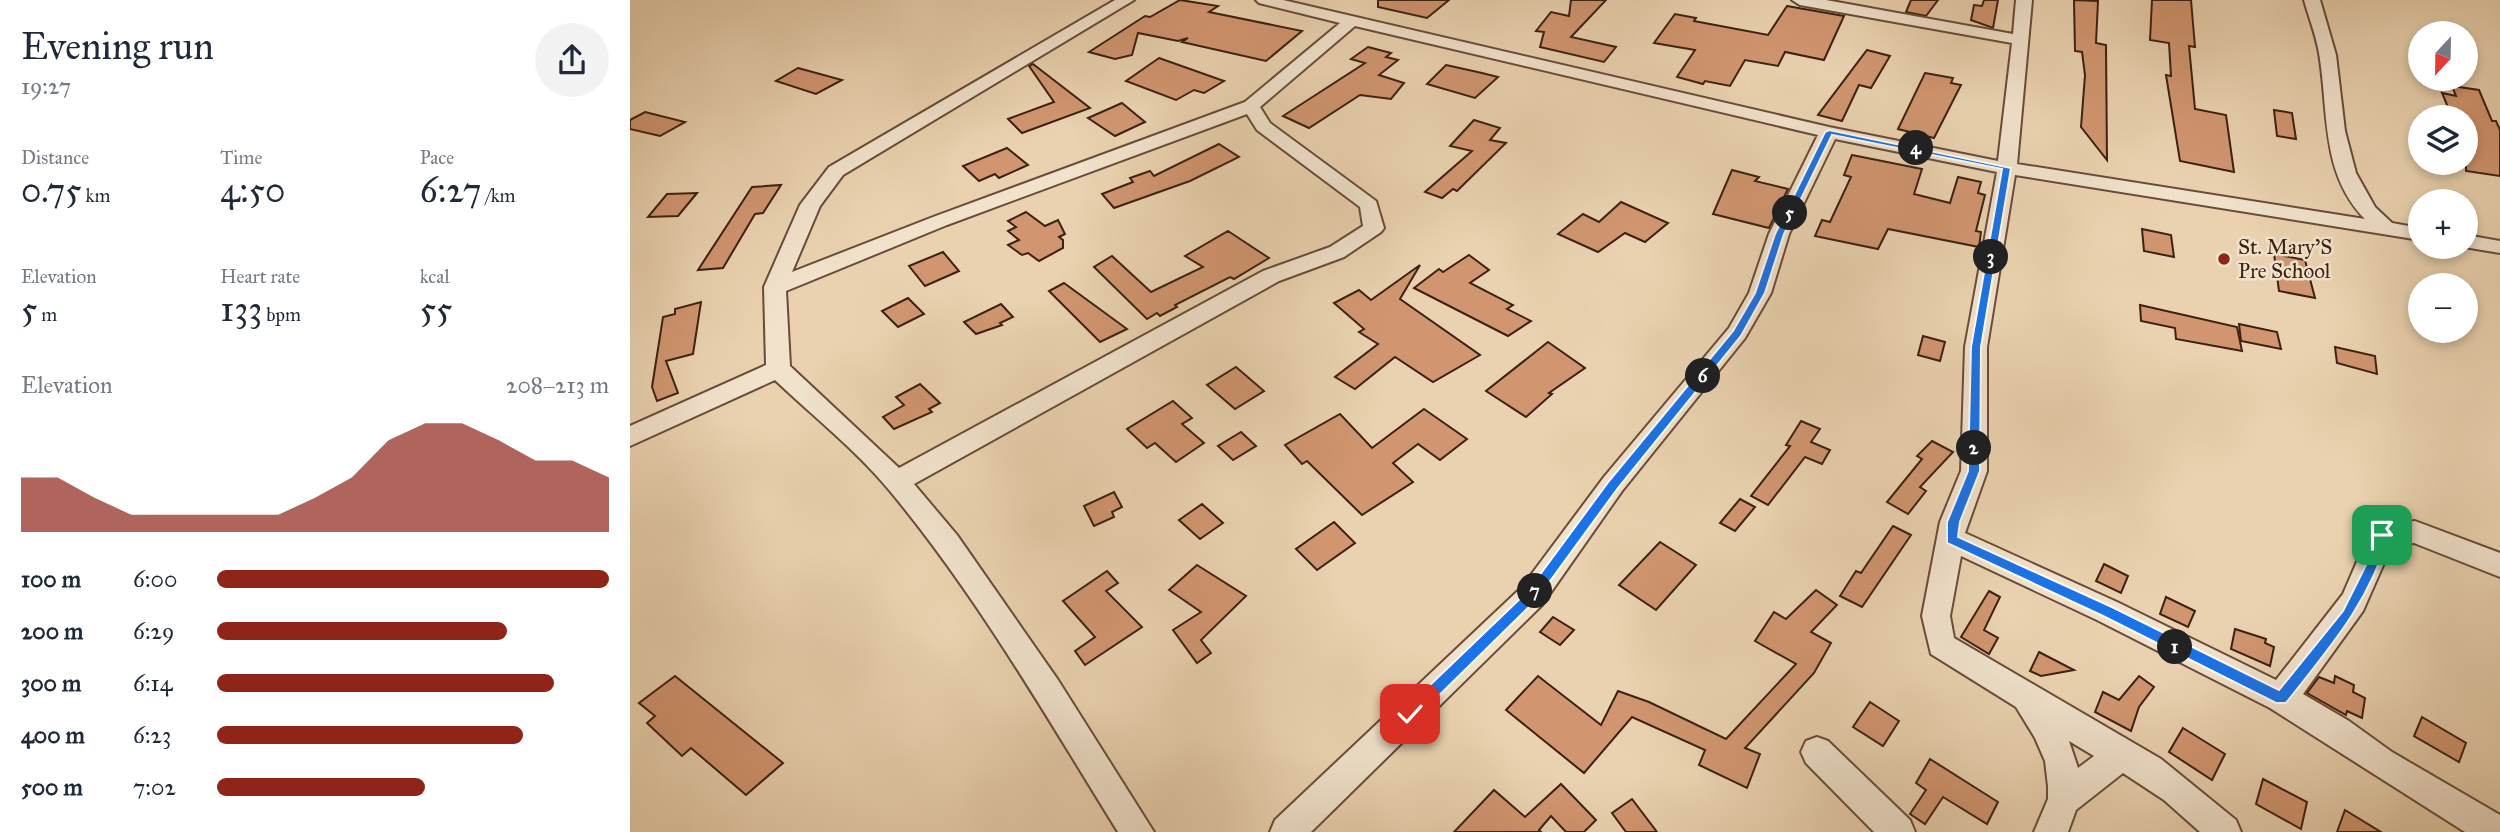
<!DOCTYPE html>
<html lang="en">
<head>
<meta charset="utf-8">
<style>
	body { margin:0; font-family:"IM FELL Great Primer",serif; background:#f2f2f3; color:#1f2937; height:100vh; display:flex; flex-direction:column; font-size:26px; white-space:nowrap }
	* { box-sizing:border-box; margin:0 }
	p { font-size:23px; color:#747a83 }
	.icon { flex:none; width:38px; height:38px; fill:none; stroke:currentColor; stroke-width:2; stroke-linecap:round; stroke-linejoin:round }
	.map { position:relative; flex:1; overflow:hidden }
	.panel { display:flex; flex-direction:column; background:#fff; width:630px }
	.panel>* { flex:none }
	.needle { width:46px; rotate:202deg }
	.tools { position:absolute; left:1778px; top:21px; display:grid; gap:14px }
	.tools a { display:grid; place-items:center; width:70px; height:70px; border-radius:50%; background:#fff; box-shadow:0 4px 10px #0003; font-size:35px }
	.pin { position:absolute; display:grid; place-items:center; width:60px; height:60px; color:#fff; margin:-30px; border-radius:14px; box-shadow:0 4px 10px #0006 }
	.km { position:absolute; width:35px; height:35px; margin:-18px; border-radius:50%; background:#222; color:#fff; font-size:19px; line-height:35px; text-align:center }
	.round { display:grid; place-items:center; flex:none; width:74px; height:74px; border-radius:37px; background:#f2f2f3 }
	.summary { display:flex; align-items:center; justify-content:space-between; height:119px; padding:0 21px }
	h1 { font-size:38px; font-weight:600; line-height:52px }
	.metrics { display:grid; grid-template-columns:repeat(3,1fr); gap:10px; height:119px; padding:7px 21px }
	.metrics div { display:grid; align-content:center }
	.metrics b { font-size:35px; font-weight:600 }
	.metrics small { font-size:19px; font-weight:400 }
	.metrics p { font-size:19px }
	.chart { height:196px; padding:14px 21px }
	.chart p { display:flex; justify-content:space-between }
	.chart svg { width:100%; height:126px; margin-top:7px; fill:#8f2418; opacity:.7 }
	ul { padding:0 21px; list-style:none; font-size:23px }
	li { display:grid; grid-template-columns:112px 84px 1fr; align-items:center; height:52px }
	li i { height:18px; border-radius:9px; background:#8f2418 }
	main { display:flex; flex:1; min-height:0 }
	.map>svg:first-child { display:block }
	.building { fill:#d19670; stroke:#3c2011; stroke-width:2 }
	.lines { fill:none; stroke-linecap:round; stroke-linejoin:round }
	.minor-casing { stroke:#684c39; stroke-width:4 }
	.minor { fill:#f1e2cc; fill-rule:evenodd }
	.route { fill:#1a73e8; stroke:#fff; stroke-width:2 }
	.poi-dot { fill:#8f2418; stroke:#f1e2cc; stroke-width:2.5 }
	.labels { text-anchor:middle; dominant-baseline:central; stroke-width:5; stroke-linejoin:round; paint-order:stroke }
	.poi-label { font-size:21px; fill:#3c2011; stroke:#f1e2cc; text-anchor:start }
</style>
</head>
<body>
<main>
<section class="panel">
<div class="summary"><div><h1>Evening run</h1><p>19:27</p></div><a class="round"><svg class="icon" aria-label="share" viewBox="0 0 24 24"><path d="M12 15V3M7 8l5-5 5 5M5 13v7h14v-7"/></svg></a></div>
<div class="metrics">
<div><p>Distance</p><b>0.75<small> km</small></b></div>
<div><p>Time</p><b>4:50</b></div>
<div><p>Pace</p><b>6:27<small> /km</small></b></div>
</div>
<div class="metrics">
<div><p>Elevation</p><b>5<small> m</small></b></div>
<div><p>Heart rate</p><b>133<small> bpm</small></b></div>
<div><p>kcal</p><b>55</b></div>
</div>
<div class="chart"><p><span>Elevation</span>208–213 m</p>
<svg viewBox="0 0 160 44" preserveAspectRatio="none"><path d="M0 44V25L10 25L20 32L30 38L40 38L50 38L60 38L70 38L80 32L90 25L100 12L110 6L120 6L130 12L140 19L150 19L160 25V44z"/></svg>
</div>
<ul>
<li><b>100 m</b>6:00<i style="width:100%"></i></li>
<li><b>200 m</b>6:29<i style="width:74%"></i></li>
<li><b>300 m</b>6:14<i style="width:86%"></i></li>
<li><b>400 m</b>6:23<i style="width:78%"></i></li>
<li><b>500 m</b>7:02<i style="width:53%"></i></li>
</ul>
</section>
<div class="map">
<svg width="1870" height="832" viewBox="0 0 1870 832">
	<rect width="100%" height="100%" fill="#ead2b0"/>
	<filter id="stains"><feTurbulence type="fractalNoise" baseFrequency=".00286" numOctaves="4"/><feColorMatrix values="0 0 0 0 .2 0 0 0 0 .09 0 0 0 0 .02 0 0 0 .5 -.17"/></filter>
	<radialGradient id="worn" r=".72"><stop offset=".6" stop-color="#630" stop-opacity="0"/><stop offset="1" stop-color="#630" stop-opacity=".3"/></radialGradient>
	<g class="building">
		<polygon points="550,0 588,6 579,12 672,31 636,61 552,42 558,38 548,41 508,33 502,55 485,59 459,52 515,16 520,17"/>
		<polygon points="748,0 819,0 797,18 748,7"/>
		<polygon points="941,0 976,0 941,37 986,47 974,62 910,47 914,32 906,31 921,12 939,16"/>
		<polygon points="1281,0 1308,0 1296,16 1276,12"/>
		<polygon points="1354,0 1368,0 1363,28 1341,20 1344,5 1352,6"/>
		<polygon points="1444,0 1468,1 1466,43 1476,45 1477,160 1451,127 1455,75 1452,52 1445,51"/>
		<polygon points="1522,0 1561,0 1565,47 1559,46 1565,109 1596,115 1604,172 1550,161 1536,75 1541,76 1539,43 1520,40"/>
		<polygon points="1157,6 1214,16 1194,60 1155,52 1148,66 1115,60 1100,86 1075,81 1073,84 1047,77 1065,50 1024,43 1045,14 1066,18 1064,21 1138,35"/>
		<polygon points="738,47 761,53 756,57 768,60 749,75 774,83 761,99 730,95 679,128 653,116 735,63 721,59"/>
		<polygon points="1237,50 1260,56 1241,88 1229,85 1212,121 1188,115"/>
		<polygon points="529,58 594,81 574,93 564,90 546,100 496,81"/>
		<polygon points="403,64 438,91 460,108 392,133 378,119 424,102 399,66"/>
		<polygon points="816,65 852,73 868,77 845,98 797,84"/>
		<polygon points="168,68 212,80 186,94 146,81"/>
		<polygon points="1295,73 1323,78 1321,83 1331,85 1304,138 1268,129"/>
		<polygon points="1822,86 1849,90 1862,121 1866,121 1870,130 1870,176 1836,171 1836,117 1822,117 1812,93 1826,96"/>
		<polygon points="492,103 515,122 485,136 458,118"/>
		<polygon points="1644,110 1662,113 1666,139 1647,136"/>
		<polygon points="15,112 55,122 30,136 0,129 0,120"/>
		<polygon points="844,120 870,128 860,140 876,143 827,191 823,189 812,198 795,192 842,151 820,146"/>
		<polygon points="589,144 609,157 560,181 484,208 472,194 503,182 500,178 520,171 524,176"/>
		<polygon points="377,148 398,165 369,178 365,174 349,181 333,166"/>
		<polygon points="1222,155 1292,169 1284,194 1320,203 1328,177 1351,182 1348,193 1355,195 1346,231 1351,232 1349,247 1258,229 1248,249 1185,236 1192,220 1200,222 1221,177 1214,175"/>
		<polygon points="1102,170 1129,177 1125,181 1158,189 1139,228 1083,214"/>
		<polygon points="151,185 133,213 125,214 93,268 68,270 122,187"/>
		<polygon points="67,193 48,216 18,217 37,194"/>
		<polygon points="991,202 1038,223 1015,242 995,233 968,252 928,234 953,214 969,222"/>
		<polygon points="396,212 415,226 428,220 435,234 429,237 433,240 433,248 409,261 398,253 392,255 378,245 389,240 378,231 386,227 378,221"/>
		<polygon points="1512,229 1541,235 1544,257 1514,251"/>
		<polygon points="598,231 639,258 604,279 600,277 545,305 547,307 530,316 527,313 517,319 464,267 482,256 521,292 573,267 555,256"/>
		<polygon points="313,252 329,271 295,286 279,266"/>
		<polygon points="1644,254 1675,260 1685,298 1649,291"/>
		<polygon points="839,255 859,270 840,283 883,305 877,309 901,321 878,336 784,288 809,269 813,272"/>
		<polygon points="790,265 770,299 850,355 803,382 765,357 725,389 705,377 748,344 729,332 734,329 704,303 729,290 741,300"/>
		<polygon points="434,283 497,329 470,342 419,291"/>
		<polygon points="278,298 294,314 268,327 252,311"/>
		<polygon points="71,302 63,354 36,361 48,393 27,401 22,387 33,317 45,314 45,309"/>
		<polygon points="371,304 383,317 370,323 372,325 346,334 334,322"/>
		<polygon points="1510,305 1607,327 1612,351 1546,339 1545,328 1511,321"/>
		<polygon points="1609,324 1647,332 1651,349 1611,341"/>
		<polygon points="1293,336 1315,342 1310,361 1288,355"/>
		<polygon points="918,342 955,368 919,393 922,394 896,417 856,391"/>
		<polygon points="1705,347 1745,356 1747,374 1707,363"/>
		<polygon points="606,367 634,391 605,409 577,385"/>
		<polygon points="290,384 310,403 299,409 302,412 264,429 253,417 274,405 266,397"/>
		<polygon points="543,401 562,418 552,424 574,443 546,462 525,443 517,448 497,429"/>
		<polygon points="794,409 837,439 810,460 788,444 763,463 783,482 732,515 677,461 672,464 655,445 710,414 742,448"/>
		<polygon points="1171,421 1190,429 1181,442 1200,450 1192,464 1175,457 1138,505 1121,496 1160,446 1156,445"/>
		<polygon points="611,432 626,446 603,460 588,446"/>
		<polygon points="1302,441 1323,452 1290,487 1296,491 1278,514 1257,502 1292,459 1287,456"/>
		<polygon points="484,492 492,507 482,512 484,517 464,526 454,506"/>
		<polygon points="1110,499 1125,507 1105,531 1090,523"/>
		<polygon points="572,504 593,523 570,539 549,520"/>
		<polygon points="704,522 725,543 687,570 666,549"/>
		<polygon points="1263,526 1281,535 1232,607 1210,596 1226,571 1231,573"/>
		<polygon points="1030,542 1066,565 1026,610 989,585"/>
		<polygon points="1474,564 1498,576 1491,593 1466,581"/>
		<polygon points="567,565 616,596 571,640 581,653 567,663 543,630 571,612 539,590"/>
		<polygon points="477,571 488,583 476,591 512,627 455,665 445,651 465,637 433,601"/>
		<polygon points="1186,590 1207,605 1181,632 1201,643 1184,673 1115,748 1130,754 1117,788 1069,765 1075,750 1002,717 954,773 876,710 908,676 971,725 988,691 1019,702 1096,739 1166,664 1125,641 1144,612 1156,619"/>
		<polygon points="1359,591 1370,597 1354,630 1368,638 1359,654 1331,637"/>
		<polygon points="1536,597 1565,611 1558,627 1530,614"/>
		<polygon points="923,617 944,630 930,645 910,632"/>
		<polygon points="1605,629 1636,639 1635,643 1644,647 1640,666 1601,649"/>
		<polygon points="1409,652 1444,670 1411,676 1400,671"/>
		<polygon points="45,676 153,763 116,795 61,748 52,756 17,723 25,716 9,703"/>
		<polygon points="1509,676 1524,687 1509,707 1501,731 1465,712 1473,692 1489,700"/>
		<polygon points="1705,676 1724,685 1723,692 1735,698 1732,718 1717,711 1716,715 1677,693 1689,677 1704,683"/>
		<polygon points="1240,702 1269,721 1253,746 1223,727"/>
		<polygon points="1792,717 1836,743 1829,762 1784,736"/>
		<polygon points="1553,728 1595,754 1582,780 1539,752"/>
		<polygon points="1300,759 1368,802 1357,824 1313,797 1295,824 1280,814 1296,790 1286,783"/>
		<polygon points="1633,779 1677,802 1671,829 1626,804"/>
		<polygon points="931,784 966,820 954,832 936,832 921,816 909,830 911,832 824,832 864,790 895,817"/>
		<polygon points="1002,799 1027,832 996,832 982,813"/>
		<polygon points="1715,810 1751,832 1707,832"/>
	</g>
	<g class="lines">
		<g class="minor-casing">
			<g id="minor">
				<path d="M485,0H504L213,175L190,206L162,272L303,217L615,102L710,23L629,3L626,0H653L1199,127L1368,161L1382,43L1170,5L1162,0H1196L1383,34L1386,0H1402L1387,164L1735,219C1690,173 1699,111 1689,53C1686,35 1679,18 1674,0H1690L1706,55L1715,131L1726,173L1745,207L1762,223L1790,228V240L1385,175L1357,347V471L1335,533L1487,602L1646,680L1713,594L1742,527L1785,521L1870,553V577L1784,543L1762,545L1733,611L1673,694L1719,721L1762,752L1870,815V832H1835L1640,708L1467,620L1331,556L1320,616L1324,638L1531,759L1606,820L1611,832H1570L1534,800L1493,773L1446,810L1438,832H1404L1418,799V786L1415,761L1405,738L1386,707L1301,654L1292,616L1310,522L1331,471L1335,347L1367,172L1205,139L1159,234L1141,293L1115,338L992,491L912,605L681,832H640L645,820L892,587L974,477L1099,328L1119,293L1139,234L1188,135L725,26L630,107L640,123L746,201L754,228L751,232L714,257L649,281L284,484L327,535L428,680L524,832H488C416,716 347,596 260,491C227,451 183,416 145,380L0,446V426L136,365L134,287L170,205L199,167ZM617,114L627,130L730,207L733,226L700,247L633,271L269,468L160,366L156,291L317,225ZM1439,741L1464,756L1448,768Z"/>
				<polygon points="1836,235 1870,241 1870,253 1834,247"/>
				<polygon points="1187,737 1198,741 1280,820 1285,832 1244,832 1176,763 1171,752 1176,741"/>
			</g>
		</g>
		<use href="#minor" class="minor"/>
	</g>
	<path class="route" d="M1199,130L1381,168L1351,347L1350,471L1330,522L1328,537L1482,607L1649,690L1713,611L1738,561L1748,531H1757L1759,535C1738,605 1700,647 1656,703H1646L1473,616L1317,543V522L1338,471L1341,347L1372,169L1202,135L1154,234L1135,293L1111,336L988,488L907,599L785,719H775V709L897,592L979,481L1103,331L1125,293L1145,234L1195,132Z"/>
	<circle class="poi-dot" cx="1594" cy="259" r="7"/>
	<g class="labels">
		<g class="poi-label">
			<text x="1608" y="247">St. Mary'S<tspan x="1608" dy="24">Pre School</tspan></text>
		</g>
	</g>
	<rect width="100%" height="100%" filter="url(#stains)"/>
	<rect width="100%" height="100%" fill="url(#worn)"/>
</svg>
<div class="tools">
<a><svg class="needle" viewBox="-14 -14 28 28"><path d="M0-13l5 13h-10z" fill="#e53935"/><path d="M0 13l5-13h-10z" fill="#747a83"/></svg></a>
<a><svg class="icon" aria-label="layers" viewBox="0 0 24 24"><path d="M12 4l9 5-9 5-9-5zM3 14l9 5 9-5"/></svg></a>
<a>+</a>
<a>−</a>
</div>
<div class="pin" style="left:1752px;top:535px;background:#1e9e55"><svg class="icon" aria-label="arrive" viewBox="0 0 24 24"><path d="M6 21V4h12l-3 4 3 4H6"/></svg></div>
<div class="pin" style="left:780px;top:714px;background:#d93025"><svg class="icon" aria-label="check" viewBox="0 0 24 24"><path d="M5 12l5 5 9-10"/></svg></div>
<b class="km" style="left:1545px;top:647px">1</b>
<b class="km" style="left:1344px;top:448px">2</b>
<b class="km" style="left:1361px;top:257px">3</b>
<b class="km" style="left:1286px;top:148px">4</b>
<b class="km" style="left:1160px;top:213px">5</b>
<b class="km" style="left:1073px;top:376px">6</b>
<b class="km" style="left:905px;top:591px">7</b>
</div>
</main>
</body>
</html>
